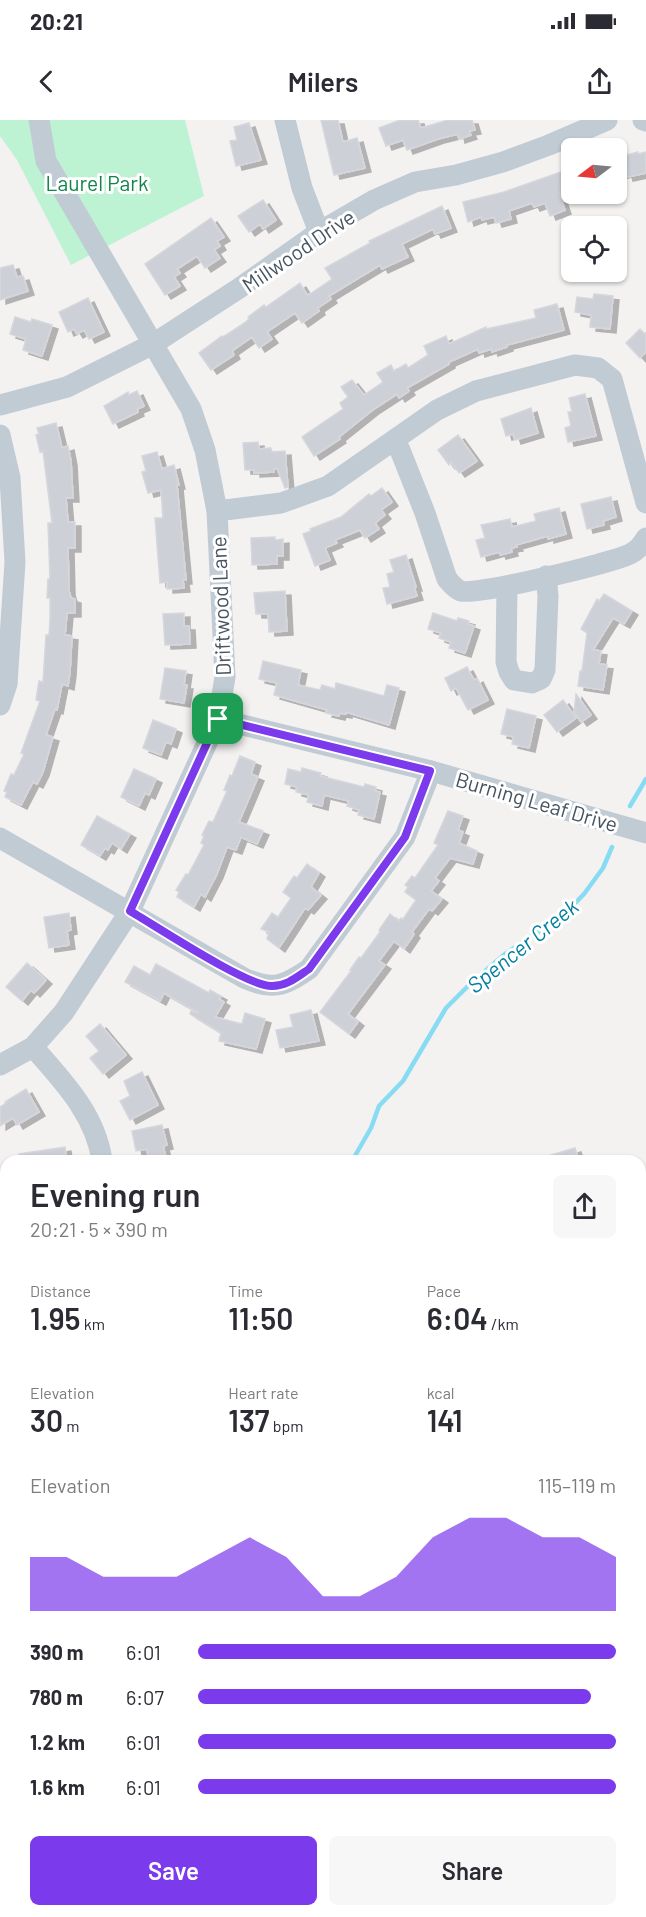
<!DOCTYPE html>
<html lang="en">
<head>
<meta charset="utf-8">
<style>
	body { margin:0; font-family:Barlow,sans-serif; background:#f7f7f7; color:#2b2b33; height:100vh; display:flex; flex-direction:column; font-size:22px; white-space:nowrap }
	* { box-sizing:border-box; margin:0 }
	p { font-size:20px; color:#7c7c81 }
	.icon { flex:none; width:33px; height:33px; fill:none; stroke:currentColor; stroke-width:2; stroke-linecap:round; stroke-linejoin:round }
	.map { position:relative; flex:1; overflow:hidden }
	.side { position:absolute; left:0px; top:1035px; width:646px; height:762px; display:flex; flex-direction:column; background:#fff; border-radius:18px 18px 0 0; box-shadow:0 2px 4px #0004 }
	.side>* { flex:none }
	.needle { width:39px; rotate:254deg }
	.fabs { position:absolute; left:561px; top:18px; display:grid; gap:12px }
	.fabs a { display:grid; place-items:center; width:66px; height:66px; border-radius:9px; background:#fff; box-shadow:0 2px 4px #0004; font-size:30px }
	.pin { position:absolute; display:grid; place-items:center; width:51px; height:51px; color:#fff; margin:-26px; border-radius:12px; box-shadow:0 3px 9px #0006 }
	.round { display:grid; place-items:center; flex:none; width:63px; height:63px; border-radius:9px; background:#f7f7f7 }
	.head { display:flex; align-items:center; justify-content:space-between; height:102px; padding:0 30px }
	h1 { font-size:33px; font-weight:600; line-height:45px }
	.stats { display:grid; grid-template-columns:repeat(3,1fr); gap:9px; height:102px; padding:6px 30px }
	.stats div { display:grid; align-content:center }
	.stats b { font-size:30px; font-weight:600 }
	.stats small { font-size:16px; font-weight:400 }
	.stats p { font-size:16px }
	.chart { height:168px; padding:12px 30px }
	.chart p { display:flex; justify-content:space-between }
	.chart svg { width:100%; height:108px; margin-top:6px; fill:#7c3aed; opacity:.7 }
	.button { display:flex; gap:12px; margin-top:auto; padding:12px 30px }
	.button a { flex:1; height:69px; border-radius:9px; background:#7c3aed; color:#fff; font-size:24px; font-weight:600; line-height:69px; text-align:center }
	.button a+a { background:#f7f7f7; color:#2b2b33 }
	ul { padding:0 30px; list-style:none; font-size:20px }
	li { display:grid; grid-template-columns:96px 72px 1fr; align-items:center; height:45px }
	li i { height:15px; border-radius:8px; background:#7c3aed }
	.status { display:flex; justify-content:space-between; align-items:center; height:42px; padding:0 30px; background:#fff; direction:ltr }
	.status svg { height:16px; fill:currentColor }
	header { display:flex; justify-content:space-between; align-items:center; height:78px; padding:0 30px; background:#fff; font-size:27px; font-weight:600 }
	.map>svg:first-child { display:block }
	.green { fill:#bdf3d3 }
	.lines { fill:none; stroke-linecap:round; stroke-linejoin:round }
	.stream { stroke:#87dcf4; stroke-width:4.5 }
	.building { fill:#cdd0d6; stroke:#d5d7dd; stroke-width:1.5; filter:url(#shadow) }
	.minor { stroke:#c1cbd4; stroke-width:21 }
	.major { stroke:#afc0d2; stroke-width:27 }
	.route-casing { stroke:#fff; stroke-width:12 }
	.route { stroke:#7c3aed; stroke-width:8 }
	.labels { text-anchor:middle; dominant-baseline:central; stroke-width:6; stroke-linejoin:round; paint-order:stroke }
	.park-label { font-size:21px; fill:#10844b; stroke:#fff }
	.street-label { font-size:21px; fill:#475460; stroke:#fff }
	.water-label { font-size:22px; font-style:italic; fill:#037ea1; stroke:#fff }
</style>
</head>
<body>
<div class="status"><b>20:21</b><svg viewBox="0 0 49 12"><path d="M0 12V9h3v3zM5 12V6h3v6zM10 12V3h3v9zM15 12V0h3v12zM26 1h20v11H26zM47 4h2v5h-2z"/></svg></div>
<header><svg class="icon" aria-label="back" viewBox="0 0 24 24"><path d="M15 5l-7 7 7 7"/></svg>Milers<svg class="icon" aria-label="share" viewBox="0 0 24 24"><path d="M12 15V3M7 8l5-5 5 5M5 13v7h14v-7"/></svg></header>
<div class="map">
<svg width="646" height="1797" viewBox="0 0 646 1797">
	<defs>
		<filter id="shadow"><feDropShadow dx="6" dy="4" stdDeviation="0" flood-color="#0004"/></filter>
	</defs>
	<rect width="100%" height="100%" fill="#f4f1f1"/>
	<g class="green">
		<polygon points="0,0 185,0 204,76 71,145 17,40 0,16"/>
		<polygon points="33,1791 99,1791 96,1797 27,1797"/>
	</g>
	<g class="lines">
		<g class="stream">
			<polyline points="630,686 646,659"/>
			<polyline points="352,1041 371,1008 379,986 403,961 446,888 470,864 505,834 533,815 557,802 584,774 603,748 612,727"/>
			<polyline points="640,1755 646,1755"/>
			<polyline points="512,1791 513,1797"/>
			<polyline points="52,1797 54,1791"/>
		</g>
	</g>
	<g class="building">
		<polygon points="321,0 338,0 343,22 357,18 365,48 334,55"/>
		<polygon points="400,0 418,0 421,8 448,0 472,0 475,10 469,11 471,15 459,19 458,14 438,19 407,30 403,20 386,26 379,8"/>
		<polygon points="249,3 261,40 236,46 230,21 237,20 234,7"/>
		<polygon points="638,32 638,34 646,32 646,53 627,57 626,53 618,55 616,38"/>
		<polygon points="572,48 572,67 559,72 565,90 550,96 545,83 534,87 532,83 509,91 511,99 496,103 494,97 482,100 481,97 468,102 463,82 504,72"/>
		<polygon points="263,80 276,100 263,109 260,104 249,112 238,96"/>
		<polygon points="442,86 451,108 435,114 433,109 402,124 408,137 382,149 380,145 329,176 331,179 318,188 319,191 302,203 295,193 267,212 272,219 259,228 252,217 232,231 234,235 211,250 199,233 222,216 223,217 243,204 249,199 248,197 264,185 266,187 300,163 307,175 310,174 332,159 325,148 370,123 369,121"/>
		<polygon points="211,98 224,117 217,121 220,126 214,130 220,138 205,148 197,136 177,149 180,153 174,157 180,166 165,175 145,144"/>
		<polygon points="13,145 17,157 23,156 28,171 0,180 0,148"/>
		<polygon points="594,174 613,176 610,209 590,207 591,195 575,192 577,177 593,179"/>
		<polygon points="88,178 104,212 89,219 84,210 77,214 74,209 68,212 59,192"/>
		<polygon points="557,184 564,210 507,225 507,227 492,232 491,229 479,233 478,229 449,242 449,244 407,268 409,271 399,278 397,274 374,289 339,317 340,319 314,336 302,317 343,289 340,283 348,277 341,267 352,260 364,275 383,262 377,253 391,245 394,251 406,244 408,248 428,235 424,226 446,216 449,224 486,207 486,209 536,198 534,190"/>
		<polygon points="15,197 31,202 32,199 52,205 42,236 23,230 26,219 10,214"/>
		<polygon points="640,209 646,215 646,232 640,238 626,223"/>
		<polygon points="137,271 144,286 137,289 138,292 113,304 104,286 128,272 129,275"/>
		<polygon points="585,274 596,316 568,322 565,308 571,306 568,292 572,292 569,278"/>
		<polygon points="531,288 538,313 515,320 513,314 506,316 501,299"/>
		<polygon points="56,303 62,328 68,326 71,341 73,378 66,378 68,402 75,402 75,428 68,428 69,471 71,478 75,479 75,493 67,493 65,515 72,516 70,552 68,566 62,564 57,590 55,589 46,615 53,617 43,652 37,664 33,662 21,685 5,677 7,672 4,671 11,654 14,655 24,634 21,633 40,581 36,580 39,561 43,562 46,515 49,515 50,500 50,478 47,478 48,459 50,459 48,403 52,403 43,331 40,332 36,315 39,314 37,308"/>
		<polygon points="458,315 477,341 459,353 451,342 449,345 438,330"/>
		<polygon points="258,322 259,329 271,328 272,332 285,331 288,367 285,368 277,348 274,349 274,352 254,353 254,350 245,350 243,323"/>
		<polygon points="157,332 162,349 174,345 179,365 177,365 186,460 183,460 184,468 167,469 167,462 160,463 155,398 163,398 161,370 148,373 142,352 146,351 142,336"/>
		<polygon points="382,368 392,382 381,390 385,395 375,403 379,409 365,418 360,410 335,420 337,423 325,428 330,440 315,446 303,414 311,411 310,409 341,397 369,374 371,376"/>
		<polygon points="611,377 616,397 603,401 604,405 587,409 581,384"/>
		<polygon points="559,388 566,414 548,419 548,416 516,425 517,427 511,428 512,432 500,435 499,432 481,437 476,420 485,418 481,405 510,399 512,407 536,401 534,394"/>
		<polygon points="275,417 275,420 283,419 283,436 277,436 277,444 252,445 251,418"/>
		<polygon points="406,435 416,467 414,467 417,476 387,484 383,468 390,467 387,454 394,452 390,440"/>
		<polygon points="285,471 287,511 269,512 268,494 256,494 254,473"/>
		<polygon points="604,474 632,491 624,504 613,498 593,530 601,531 599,544 607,545 603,570 578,566 580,551 582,551 587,513 581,509 597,479 599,481"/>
		<polygon points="184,493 184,506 189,506 190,524 165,525 163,494"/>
		<polygon points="433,493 457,501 458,498 469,501 468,504 474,506 465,533 449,528 451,522 439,518 441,513 428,509"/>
		<polygon points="263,541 301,550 298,565 320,570 322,565 335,569 336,563 384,576 387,565 399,568 389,605 346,592 346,594 340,593 339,596 326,593 327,590 274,575 277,563 259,559"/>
		<polygon points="467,547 474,560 477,558 488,580 468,590 456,568 451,571 445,558"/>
		<polygon points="165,548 186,551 184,565 187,565 184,583 160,579"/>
		<polygon points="576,574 591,595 581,602 574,592"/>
		<polygon points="563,580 576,598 557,612 544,595"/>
		<polygon points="507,589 536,596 529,628 512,624 514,617 501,614"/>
		<polygon points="153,600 176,609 171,624 166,622 161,635 143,628"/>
		<polygon points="240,636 255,642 251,654 258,657 239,702 263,711 257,724 241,717 236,730 227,727 217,754 205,777 201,774 194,787 177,777 179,772 176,770 186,754 188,755 204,725 201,723 204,716 202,715 209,701 213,702 227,671 224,670 230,655 232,656"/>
		<polygon points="302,648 321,653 320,656 364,667 365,664 376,667 375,671 380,672 374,699 358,695 359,690 347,686 349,681 324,675 322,686 307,682 309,675 296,672 297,667 285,664 288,649 301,652"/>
		<polygon points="134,649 156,659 149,675 145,673 139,686 121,677"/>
		<polygon points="448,691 463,696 458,710 463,712 459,723 477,731 473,744 450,738 435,758 439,761 431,771 442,779 432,791 429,789 412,812 414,814 404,829 394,821 379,841 385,845 348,894 358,902 349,914 320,892 351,851 350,850 359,837 361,838 380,812 379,810 390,794 399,801 401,798 403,799 416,780 405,772 408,767 405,765 412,756 415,758 438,725 434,723"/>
		<polygon points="97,696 130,714 121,729 112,723 108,730 105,728 100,736 81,725"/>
		<polygon points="307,744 319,753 311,767 321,775 308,790 305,788 279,828 267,819 269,812 261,809 272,793 278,797 291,778 283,772 294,756 297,758"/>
		<polygon points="69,793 71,810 67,811 69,825 49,828 44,797"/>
		<polygon points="27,843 46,860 34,873 31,870 22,881 6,867"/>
		<polygon points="156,844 209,873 210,870 221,876 219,879 224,882 215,897 242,904 245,893 265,899 256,929 219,921 221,913 190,894 191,891 199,893 164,873 160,881 125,862 134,846 150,855"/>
		<polygon points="311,890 319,921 280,928 276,910 293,907 290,895"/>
		<polygon points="100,904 126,935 103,954 90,938 99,931 86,916"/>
		<polygon points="142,952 158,985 130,1000 120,981 130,976 124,961"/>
		<polygon points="26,969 39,992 17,1005 13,998 0,1006 0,987 6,983 5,982"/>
		<polygon points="162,1005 167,1025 163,1026 167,1041 149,1041 147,1029 136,1031 132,1011"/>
		<polygon points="65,1027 67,1041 19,1041 19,1034"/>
		<polygon points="575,1028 579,1041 542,1041 541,1038"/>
	</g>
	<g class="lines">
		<g class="minor">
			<polyline points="285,0 302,68 319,112"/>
			<polyline points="643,0 646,1"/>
			<polyline points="0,285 67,267 153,224 238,169 319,112 374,80 415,62 456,55 503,42 549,25 607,0"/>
			<polyline points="0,315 10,358 15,442 7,564 0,585"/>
			<path d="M393,322L400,330L425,393L447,459C451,463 455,469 461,471C476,476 611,443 630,434C638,430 641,426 646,418"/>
			<polyline points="217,391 281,383 328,366 437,290 476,271 575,245 598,248 612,259 646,383"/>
			<polyline points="507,466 506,542 509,552 514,560 532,563 541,559 545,550 548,476 546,456"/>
			<polyline points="218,599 431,651 646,713"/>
			<path d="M0,718L244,858C273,871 284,866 309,849L405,717L431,651"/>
			<path d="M33,927C63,961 96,995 102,1041"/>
			<polyline points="0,945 33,927 64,892 130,791 218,599 225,557 217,391 205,330 191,289 46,41 39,0"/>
			<polyline points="640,1132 646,1140"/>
			<polyline points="640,1229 646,1227"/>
			<polyline points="0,1236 6,1232"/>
			<polyline points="640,1428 646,1426"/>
			<polyline points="185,1791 185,1797"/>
			<polyline points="634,1791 639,1797"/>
		</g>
		<g class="major">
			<polyline points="640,1631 646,1630"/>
			<polyline points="0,1718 6,1717"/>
		</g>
	</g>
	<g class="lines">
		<g class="route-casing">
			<path id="route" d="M218,599L430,651L405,717L309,849C297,857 287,866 272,866C248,867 156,806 130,791Z"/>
		</g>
		<use href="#route" class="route"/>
	</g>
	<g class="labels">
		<g class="park-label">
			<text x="97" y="62">Laurel Park</text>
		</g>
		<g class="street-label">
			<text transform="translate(298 130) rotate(-34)">Millwood Drive</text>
			<text transform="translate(220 486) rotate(-92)">Driftwood Lane</text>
			<text transform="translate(537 681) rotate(16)">Burning Leaf Drive</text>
		</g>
		<g class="water-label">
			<text transform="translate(522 825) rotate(-39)">Spencer Creek</text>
		</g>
	</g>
</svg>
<div class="fabs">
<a><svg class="needle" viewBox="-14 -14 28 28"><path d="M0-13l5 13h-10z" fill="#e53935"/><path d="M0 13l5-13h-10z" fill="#7c7c81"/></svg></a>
<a><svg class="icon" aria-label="locate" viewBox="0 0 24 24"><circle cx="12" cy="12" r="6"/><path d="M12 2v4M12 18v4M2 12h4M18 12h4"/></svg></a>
</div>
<div class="pin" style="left:218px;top:599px;background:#1e9e55"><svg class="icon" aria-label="arrive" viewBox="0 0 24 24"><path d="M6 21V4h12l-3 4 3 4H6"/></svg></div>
<section class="side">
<div class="head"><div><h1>Evening run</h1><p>20:21 · 5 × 390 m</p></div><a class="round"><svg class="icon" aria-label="share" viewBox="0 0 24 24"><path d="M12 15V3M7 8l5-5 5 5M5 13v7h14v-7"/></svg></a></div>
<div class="stats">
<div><p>Distance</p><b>1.95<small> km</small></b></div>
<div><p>Time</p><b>11:50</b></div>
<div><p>Pace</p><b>6:04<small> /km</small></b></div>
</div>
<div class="stats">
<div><p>Elevation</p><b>30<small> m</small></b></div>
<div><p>Heart rate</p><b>137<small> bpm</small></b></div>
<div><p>kcal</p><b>141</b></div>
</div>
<div class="chart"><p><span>Elevation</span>115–119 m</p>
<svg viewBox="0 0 160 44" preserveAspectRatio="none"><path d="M0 44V22L10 22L20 30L30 30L40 30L50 22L60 14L70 22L80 38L90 38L100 30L110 14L120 6L130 6L140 14L150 14L160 22V44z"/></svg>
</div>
<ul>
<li><b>390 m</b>6:01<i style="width:100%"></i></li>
<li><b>780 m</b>6:07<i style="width:94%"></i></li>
<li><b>1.2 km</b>6:01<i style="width:100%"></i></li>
<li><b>1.6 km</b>6:01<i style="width:100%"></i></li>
</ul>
<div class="button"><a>Save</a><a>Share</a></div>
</section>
</div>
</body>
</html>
